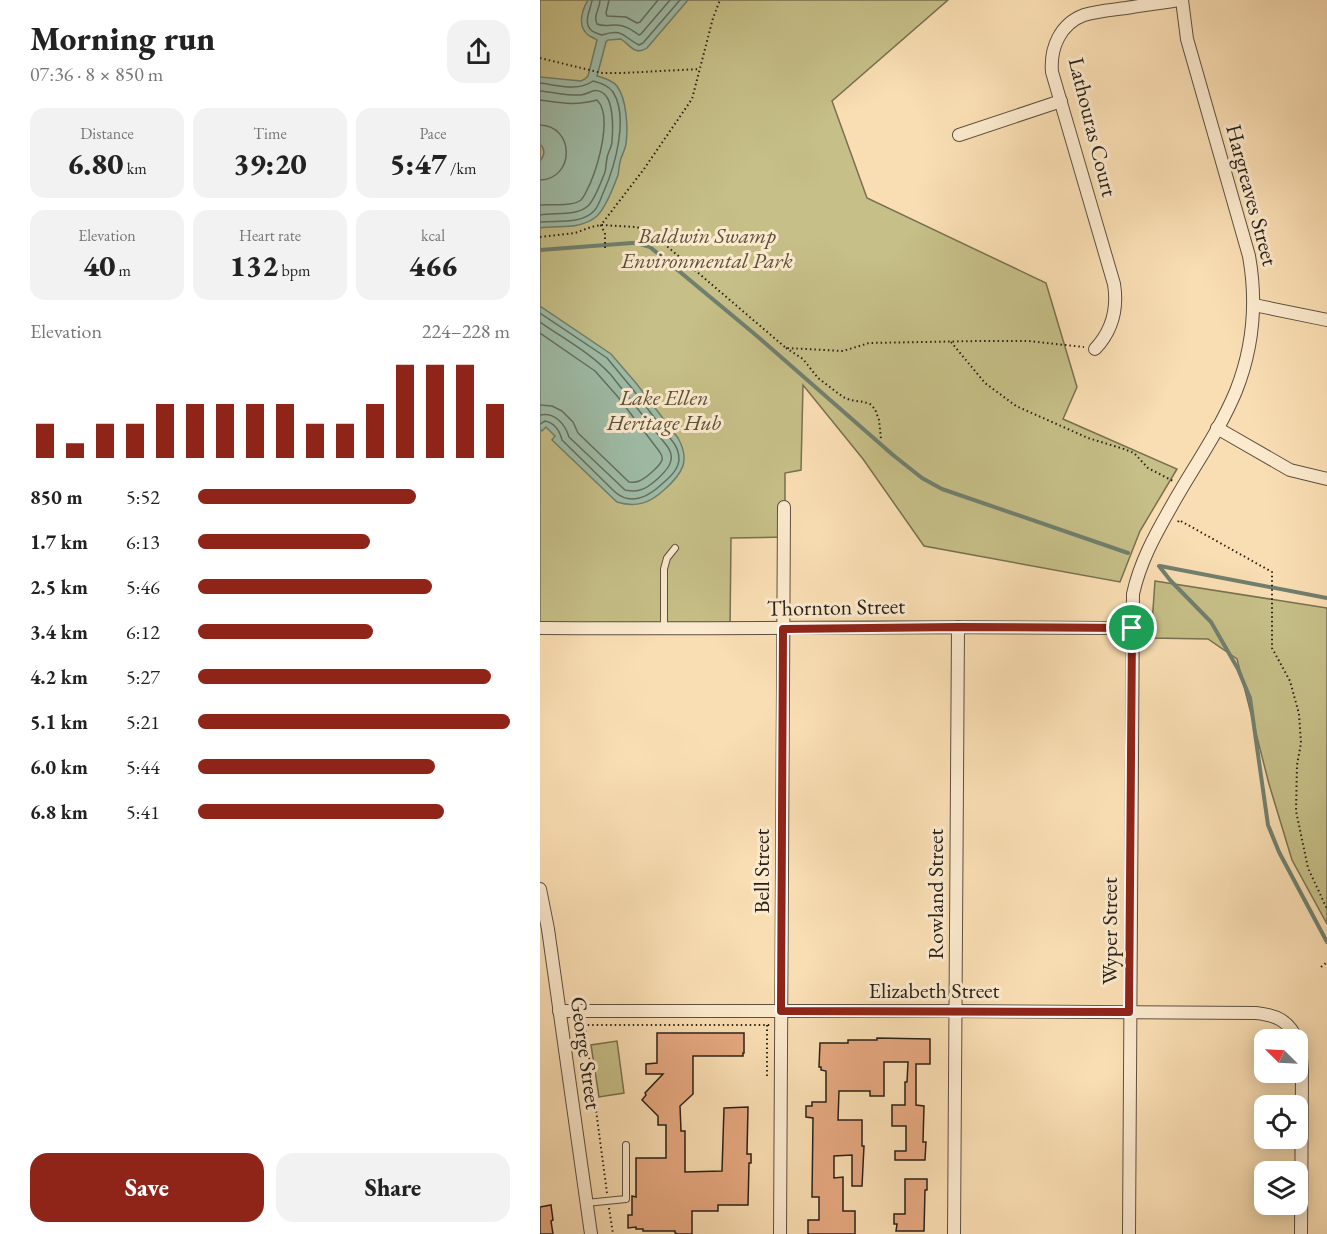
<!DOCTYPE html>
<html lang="en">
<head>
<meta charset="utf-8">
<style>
	body { margin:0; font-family:"EB Garamond",serif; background:#f2f2f2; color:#222; height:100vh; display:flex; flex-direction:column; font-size:22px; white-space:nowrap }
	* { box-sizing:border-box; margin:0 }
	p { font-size:20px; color:#767676 }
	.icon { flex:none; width:33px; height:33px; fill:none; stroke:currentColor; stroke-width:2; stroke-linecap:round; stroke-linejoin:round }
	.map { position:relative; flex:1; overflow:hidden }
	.drawer { display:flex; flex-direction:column; background:#fff; width:540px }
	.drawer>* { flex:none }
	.needle { width:39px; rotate:294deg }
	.fabs { position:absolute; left:714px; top:1029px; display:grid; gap:12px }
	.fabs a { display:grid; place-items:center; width:54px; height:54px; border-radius:12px; background:#fff; box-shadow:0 3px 15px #0003; font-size:30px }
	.pin { position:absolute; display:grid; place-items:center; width:51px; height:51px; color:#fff; margin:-26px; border:3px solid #fff; border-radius:50%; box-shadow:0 2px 6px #0007 }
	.round { display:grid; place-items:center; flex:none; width:63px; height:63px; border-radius:18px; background:#f2f2f2 }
	.headline { display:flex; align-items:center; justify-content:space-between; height:102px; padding:0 30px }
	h1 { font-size:33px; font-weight:800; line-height:45px }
	.figures { display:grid; grid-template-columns:repeat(3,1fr); gap:9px; height:102px; padding:6px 30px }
	.figures div { display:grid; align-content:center; border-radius:15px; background:#f2f2f2; text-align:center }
	.figures b { font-size:30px; font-weight:800 }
	.figures small { font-size:16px; font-weight:400 }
	.figures p { font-size:16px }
	.chart { height:168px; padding:12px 30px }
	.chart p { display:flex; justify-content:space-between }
	.chart svg { width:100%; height:108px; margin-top:6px; stroke:#8f2418; stroke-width:6 }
	.primary-button { display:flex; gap:12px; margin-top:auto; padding:12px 30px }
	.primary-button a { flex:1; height:69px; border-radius:18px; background:#8f2418; color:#fff; font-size:24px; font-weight:800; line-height:69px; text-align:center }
	.primary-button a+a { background:#f2f2f2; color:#222 }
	ul { padding:0 30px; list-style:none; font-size:20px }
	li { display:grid; grid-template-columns:96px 72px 1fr; align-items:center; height:45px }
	li i { height:15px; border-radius:8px; background:#8f2418 }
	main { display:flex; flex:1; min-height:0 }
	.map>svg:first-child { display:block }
	.green { fill:#c6bf87; stroke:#787050; stroke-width:1.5 }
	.water { fill:#9fbda8; stroke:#707f6e; stroke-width:1.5 }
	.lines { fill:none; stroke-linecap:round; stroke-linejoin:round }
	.shore { stroke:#646f60; stroke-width:1.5 }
	.stream { stroke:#707f6e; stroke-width:4 }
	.building { fill:#e6a880; stroke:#292118; stroke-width:1.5 }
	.service-casing { stroke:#5d503f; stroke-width:8 }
	.minor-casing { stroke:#5d503f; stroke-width:14 }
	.path { stroke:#292118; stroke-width:2; stroke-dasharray:1.5 3; stroke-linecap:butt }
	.service { stroke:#fceace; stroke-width:6 }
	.minor { stroke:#fceace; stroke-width:12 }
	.route-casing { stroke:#fff; stroke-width:12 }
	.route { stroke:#8f2418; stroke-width:8 }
	.labels { text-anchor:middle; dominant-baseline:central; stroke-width:6; stroke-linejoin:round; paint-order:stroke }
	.street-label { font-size:22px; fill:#292118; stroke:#fceace }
	.park-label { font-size:22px; font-style:italic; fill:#585039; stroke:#fceace }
</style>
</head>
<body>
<main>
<section class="drawer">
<div class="headline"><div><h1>Morning run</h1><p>07:36 · 8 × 850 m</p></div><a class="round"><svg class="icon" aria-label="share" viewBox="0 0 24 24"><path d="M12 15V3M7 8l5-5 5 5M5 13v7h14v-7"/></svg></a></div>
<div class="figures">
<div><p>Distance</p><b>6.80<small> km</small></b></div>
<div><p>Time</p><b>39:20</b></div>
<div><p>Pace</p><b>5:47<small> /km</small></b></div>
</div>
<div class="figures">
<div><p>Elevation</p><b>40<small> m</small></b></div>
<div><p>Heart rate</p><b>132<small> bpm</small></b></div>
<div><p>kcal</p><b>466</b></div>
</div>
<div class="chart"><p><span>Elevation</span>224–228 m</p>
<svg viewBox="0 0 160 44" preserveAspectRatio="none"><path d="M5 44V30M15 44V38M25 44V30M35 44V30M45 44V22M55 44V22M65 44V22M75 44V22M85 44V22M95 44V30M105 44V30M115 44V22M125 44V6M135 44V6M145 44V6M155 44V22"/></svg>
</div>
<ul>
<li><b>850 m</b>5:52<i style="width:70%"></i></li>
<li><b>1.7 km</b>6:13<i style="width:55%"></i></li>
<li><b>2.5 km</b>5:46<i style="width:75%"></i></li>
<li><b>3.4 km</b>6:12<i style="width:56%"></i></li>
<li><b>4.2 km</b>5:27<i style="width:94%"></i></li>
<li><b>5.1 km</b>5:21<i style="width:100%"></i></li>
<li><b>6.0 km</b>5:44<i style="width:76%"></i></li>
<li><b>6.8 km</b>5:41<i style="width:79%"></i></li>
</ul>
<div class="primary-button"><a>Save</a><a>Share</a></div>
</section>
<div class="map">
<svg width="787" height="1234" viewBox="0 0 787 1234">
	<rect width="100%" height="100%" fill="#fadeb3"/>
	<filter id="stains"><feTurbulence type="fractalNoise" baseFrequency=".00333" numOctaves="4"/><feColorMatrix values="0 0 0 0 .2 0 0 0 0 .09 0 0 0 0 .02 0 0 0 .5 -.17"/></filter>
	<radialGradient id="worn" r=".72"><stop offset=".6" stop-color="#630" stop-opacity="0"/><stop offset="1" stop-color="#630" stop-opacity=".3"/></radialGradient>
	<g class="green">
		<polygon points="0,0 408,0 292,101 327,198 506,283 537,387 523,419 637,469 600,531 580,582 384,546 323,459 263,385 261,470 245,473 245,537 191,538 190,630 0,629"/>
		<polygon points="615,581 787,608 787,924 752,860 729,784 697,659 668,639 611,638"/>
		<polygon points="77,1041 84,1093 59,1097 51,1045"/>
	</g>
	<g class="water">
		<path d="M48,0H148L107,48C95,56 90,45 81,39L68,40L66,42L57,76C64,78 72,80 77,86C87,100 88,128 86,144C85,151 81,156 80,162C79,166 79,171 78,175C74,186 65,208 57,216C41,230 19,225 0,228V161C5,155 5,149 0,144V77L41,81L45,79L48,76L57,40C54,38 51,37 48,35C37,26 42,10 48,0Z"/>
		<path d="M0,306L71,354L96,383L138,438C151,461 142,474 124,490C110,503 96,508 77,502L12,440L15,436L6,427L2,431L0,429Z"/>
	</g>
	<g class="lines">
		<g class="shore">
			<path d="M52,0C51,9 42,23 52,31C55,33 59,34 62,35C83,28 83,37 99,45L103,43L140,0"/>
			<path d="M60,0C60,9 53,15 57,24C64,27 69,25 76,25C85,25 92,30 99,35L101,34L130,0"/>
			<polyline points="69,0 66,13 67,16 86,17 97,23 100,22 118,0"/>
			<path d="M0,83C17,85 38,92 53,81C60,83 68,85 73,92C89,117 75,166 64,191C61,197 59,206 54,211C40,225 17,220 0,222"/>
			<path d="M0,91C13,92 28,96 41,95C50,94 54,87 63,93C74,100 73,129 72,141C72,147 68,152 67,158C66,163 66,168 65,172C62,180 54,199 49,205C37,217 15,212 0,215"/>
			<path d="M0,100C22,103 35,106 57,100C73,116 58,165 50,184C47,189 45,196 41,200C32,207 11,204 0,205"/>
			<path d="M0,125C35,126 35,179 0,180"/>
			<path d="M0,313L67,358L91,387L133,442C137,447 139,453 139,460C138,470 130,477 122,484C109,496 91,506 75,492L22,440C20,432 15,423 5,421L0,424"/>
			<path d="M0,322C24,339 51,353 71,375L127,446C130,450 132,455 131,460C130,470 109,488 100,490C94,492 90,491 85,490L29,437C25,424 15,412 0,415"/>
			<path d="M0,333L55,371L78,397L119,451C121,454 123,456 122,460C120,466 105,479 99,481C95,483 94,482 89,482L38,433L33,422L22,411L12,406L0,405"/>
		</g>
		<g class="stream">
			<polyline points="0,250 92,243 97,243 110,247 217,336 353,455 382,478 402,489 588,553"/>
			<polyline points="619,566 630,580 671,622 698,669 710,698 728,825 739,852 787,942"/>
			<polyline points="620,566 787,598"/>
		</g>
	</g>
	<g class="building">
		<polygon points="117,1033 204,1033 204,1053 203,1053 203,1056 153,1056 153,1094 140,1106 141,1131 145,1131 145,1172 182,1171 184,1108 208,1107 207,1154 211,1154 211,1163 209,1163 208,1205 178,1205 178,1211 152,1211 152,1234 138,1234 135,1233 135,1231 103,1231 103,1229 96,1229 96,1227 88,1228 88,1215 92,1215 92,1196 96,1197 96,1158 126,1158 126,1125 118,1125 118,1116 102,1100 106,1095 105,1093 123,1074 106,1074 106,1064 117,1063"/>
		<polygon points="337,1038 390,1039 390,1064 376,1064 376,1105 384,1106 383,1142 386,1142 385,1160 355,1160 355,1151 366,1151 366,1126 352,1126 352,1105 365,1105 365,1082 367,1082 368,1062 344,1062 344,1096 330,1096 330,1091 299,1091 298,1120 322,1120 322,1146 324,1146 322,1186 312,1186 312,1155 294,1156 294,1178 303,1177 303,1211 315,1211 315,1234 268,1234 268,1220 279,1220 279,1197 272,1197 273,1118 266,1117 266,1106 272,1106 272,1102 286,1102 286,1071 281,1070 281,1067 279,1067 280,1043 308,1043 308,1040 337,1040"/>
		<polygon points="365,1179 387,1179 387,1190 385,1190 384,1231 356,1231 357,1224 354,1224 354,1214 365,1214"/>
		<polygon points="11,1205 13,1220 11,1221 13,1234 0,1234 0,1207"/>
	</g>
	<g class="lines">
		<g class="service-casing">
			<g id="service">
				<polyline points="124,628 124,569 127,558 135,548"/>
				<polyline points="46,1203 86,1199 86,1145"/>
			</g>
		</g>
		<g class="minor-casing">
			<g id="minor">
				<polyline points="419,135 521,101"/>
				<polyline points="714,305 787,320"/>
				<path d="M555,349C572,331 578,309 574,284L512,72C510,48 520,24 544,15C558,11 572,10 586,8C604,5 621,3 638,0"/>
				<polyline points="677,428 750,470 787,479"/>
				<path d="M0,628C197,629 395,626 592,628"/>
				<polyline points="0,889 8,929 51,1234"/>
				<path d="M19,1011H415L716,1013C735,1015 749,1020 757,1040"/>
				<polyline points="758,1042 761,1058 762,1071 761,1234"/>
				<polyline points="240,1234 244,507"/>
				<polyline points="414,1234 418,627"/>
				<path d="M589,1234L593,594C600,562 615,535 631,507C652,469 679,432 696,391C713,348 717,301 709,256L647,39L642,0"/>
			</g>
		</g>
		<g class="path">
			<polyline points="0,58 62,73 82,73 160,69"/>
			<polyline points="0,237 35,233 51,227 61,225 96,227 103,229 115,236 246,348 303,351 329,343 439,341 488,341 544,347"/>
			<polyline points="65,248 65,234 61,225 104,169 152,99 173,18 180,0"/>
			<polyline points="411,342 445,383 476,406 548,438 584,449 594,453 608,468 633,481"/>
			<polyline points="246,348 263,359 278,378 303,397 310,400 324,402 330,404 335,409 339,420 341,439"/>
			<polyline points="638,522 639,520 732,572 732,648 750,681 759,714 761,743 757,765 756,811 768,868 787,909"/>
			<polyline points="781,967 787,962"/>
			<polyline points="227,1076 227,1025"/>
			<polyline points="67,1193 45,1027 47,1025 230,1025"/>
			<polyline points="69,1208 73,1234"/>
		</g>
		<use href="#service" class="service"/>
		<use href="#minor" class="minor"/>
	</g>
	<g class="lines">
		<g class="route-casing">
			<polygon id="route" points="418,627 592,628 589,1012 241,1011 243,629"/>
		</g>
		<use href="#route" class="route"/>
	</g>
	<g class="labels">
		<g class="street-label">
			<text transform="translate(553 127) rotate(76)">Lathouras Court</text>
			<text transform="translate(712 195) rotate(75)">Hargreaves Street</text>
			<text transform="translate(296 607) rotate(-1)">Thornton Street</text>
			<text transform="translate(221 871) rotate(-90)">Bell Street</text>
			<text transform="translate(395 894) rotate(-90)">Rowland Street</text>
			<text transform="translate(569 931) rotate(-90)">Wyper Street</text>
			<text x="394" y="990">Elizabeth Street</text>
			<text transform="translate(46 1053) rotate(82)">George Street</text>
		</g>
		<g class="park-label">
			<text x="167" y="235">Baldwin Swamp<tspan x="167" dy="25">Environmental Park</tspan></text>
			<text x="124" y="397">Lake Ellen<tspan x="124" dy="25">Heritage Hub</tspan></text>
		</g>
	</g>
	<rect width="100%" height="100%" filter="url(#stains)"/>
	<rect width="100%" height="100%" fill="url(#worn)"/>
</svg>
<div class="fabs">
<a><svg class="needle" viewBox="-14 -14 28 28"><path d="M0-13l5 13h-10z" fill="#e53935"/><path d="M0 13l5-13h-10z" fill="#767676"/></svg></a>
<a><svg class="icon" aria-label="locate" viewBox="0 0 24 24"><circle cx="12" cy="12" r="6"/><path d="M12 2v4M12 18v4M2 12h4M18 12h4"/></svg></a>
<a><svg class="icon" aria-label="layers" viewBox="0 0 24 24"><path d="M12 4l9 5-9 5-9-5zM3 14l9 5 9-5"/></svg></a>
</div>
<div class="pin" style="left:592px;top:628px;background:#1e9e55"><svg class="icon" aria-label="arrive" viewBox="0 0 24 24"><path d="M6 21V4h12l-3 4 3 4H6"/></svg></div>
</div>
</main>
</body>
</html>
